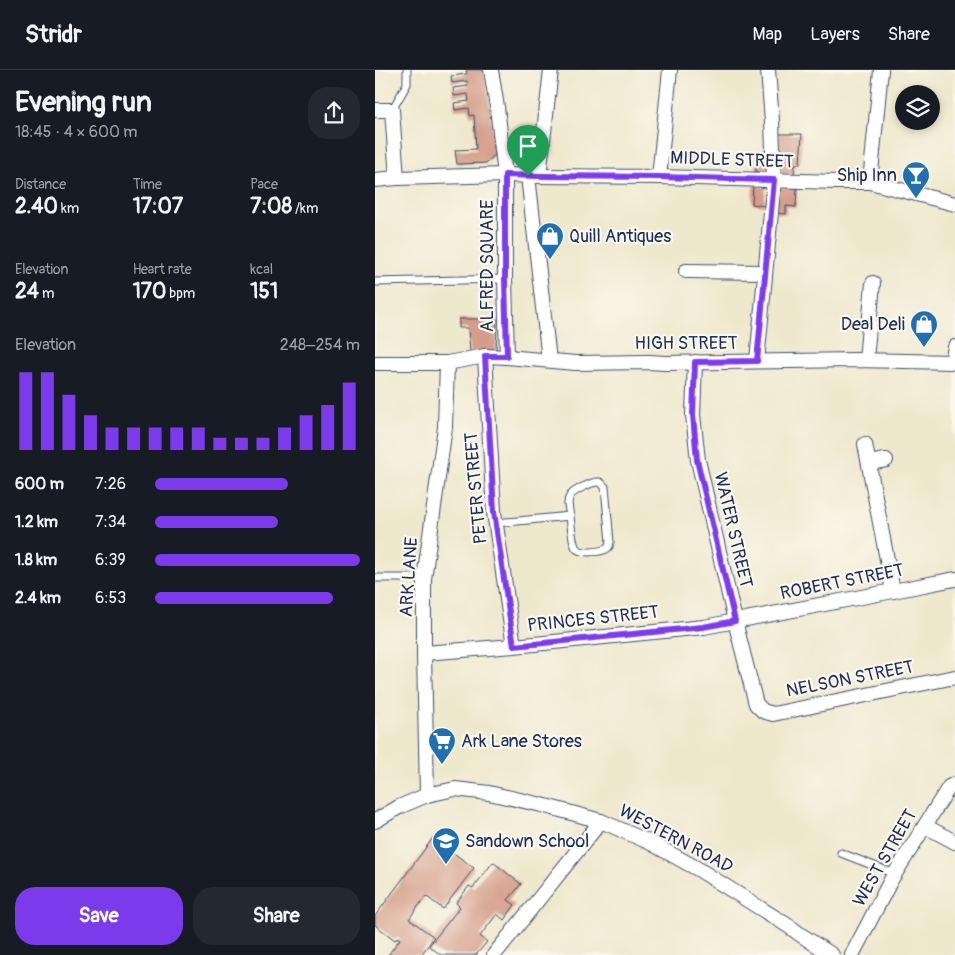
<!DOCTYPE html>
<html lang="en">
<head>
<meta charset="utf-8">
<style>
	body { margin:0; font-family:Pangolin,sans-serif; background:#242831; color:#f1f3f6; height:100vh; display:flex; flex-direction:column; font-size:19px; white-space:nowrap }
	* { box-sizing:border-box; margin:0 }
	p { font-size:16px; color:#9ea1a6 }
	.icon { flex:none; width:28px; height:28px; fill:none; stroke:currentColor; stroke-width:2; stroke-linecap:round; stroke-linejoin:round }
	.map { position:relative; flex:1; overflow:hidden }
	.sheet { display:flex; flex-direction:column; background:#171b24; width:375px }
	.sheet>* { flex:none }
	.controls { position:absolute; left:520px; top:15px; display:grid; gap:10px }
	.controls a { display:grid; place-items:center; width:45px; height:45px; border-radius:50%; background:#171b24; box-shadow:0 2px 8px #0003; font-size:25px }
	.pin { position:absolute; display:grid; place-items:center; width:42px; height:42px; color:#fff; margin:-51px -21px; border-radius:50% 50% 50% 0; rotate:-45deg; box-shadow:0 0 5px #0007 }
	.pin .icon { rotate:45deg }
	.round { display:grid; place-items:center; flex:none; width:52px; height:52px; border-radius:20px; background:#242831 }
	.headline { display:flex; align-items:center; justify-content:space-between; height:85px; padding:0 15px }
	h1 { font-size:28px; font-weight:800; line-height:38px }
	.stats { display:grid; grid-template-columns:repeat(3,1fr); gap:8px; height:85px; padding:5px 15px }
	.stats div { display:grid; align-content:center }
	.stats b { font-size:21px; font-weight:800 }
	.stats small { font-size:14px; font-weight:400 }
	.stats p { font-size:14px }
	.chart { height:140px; padding:10px 15px }
	.chart p { display:flex; justify-content:space-between }
	.chart svg { width:100%; height:90px; margin-top:5px; stroke:#7c3aed; stroke-width:6 }
	.cta { display:flex; gap:10px; margin-top:auto; padding:10px 15px }
	.cta a { flex:1; height:58px; border-radius:20px; background:#7c3aed; color:#fff; font-size:20px; font-weight:800; line-height:58px; text-align:center }
	.cta a+a { background:#242831; color:#f1f3f6 }
	ul { padding:0 15px; list-style:none; font-size:16px }
	li { display:grid; grid-template-columns:80px 60px 1fr; align-items:center; height:38px }
	li i { height:12px; border-radius:6px; background:#7c3aed }
	header { display:flex; align-items:center; gap:30px; box-sizing:border-box; height:70px; padding:0 25px; background:#171b24; border-bottom:1px solid #363941 }
	header strong { font-size:24px }
	nav { display:flex; gap:28px; margin-inline-start:auto; font-size:18px }
	main { display:flex; flex:1; min-height:0 }
	.map>svg:first-child { display:block }
	.building { fill:#d49d89 }
	.lines { fill:none; stroke-linecap:round; stroke-linejoin:round }
	.service-casing { stroke:#3b4b6e; stroke-width:9 }
	.minor-casing { stroke:#3b4b6e; stroke-width:16 }
	.service { stroke:#fff; stroke-width:7 }
	.minor { stroke:#fff; stroke-width:14 }
	.route-casing { stroke:#fff; stroke-width:10 }
	.route { stroke:#7c3aed; stroke-width:6 }
	.labels { text-anchor:middle; dominant-baseline:central; stroke-width:4.5; stroke-linejoin:round; paint-order:stroke }
	.street-label { font-size:18px; fill:#1b2f5e; stroke:#fbf7ec }
	.poi-label { font-size:18px; fill:#1b2f5e; stroke:#fbf7ec; text-anchor:start }
</style>
</head>
<body>
<header>
<strong>Stridr</strong>
<nav><a>Map</a><a>Layers</a><a>Share</a></nav>
</header>
<main>
<section class="sheet">
<div class="headline"><div><h1>Evening run</h1><p>18:45 · 4 × 600 m</p></div><a class="round"><svg class="icon" aria-label="share" viewBox="0 0 24 24"><path d="M12 15V3M7 8l5-5 5 5M5 13v7h14v-7"/></svg></a></div>
<div class="stats">
<div><p>Distance</p><b>2.40<small> km</small></b></div>
<div><p>Time</p><b>17:07</b></div>
<div><p>Pace</p><b>7:08<small> /km</small></b></div>
</div>
<div class="stats">
<div><p>Elevation</p><b>24<small> m</small></b></div>
<div><p>Heart rate</p><b>170<small> bpm</small></b></div>
<div><p>kcal</p><b>151</b></div>
</div>
<div class="chart"><p><span>Elevation</span>248–254 m</p>
<svg viewBox="0 0 160 44" preserveAspectRatio="none"><path d="M5 44V6M15 44V6M25 44V17M35 44V27M45 44V33M55 44V33M65 44V33M75 44V33M85 44V33M95 44V38M105 44V38M115 44V38M125 44V33M135 44V27M145 44V22M155 44V11"/></svg>
</div>
<ul>
<li><b>600 m</b>7:26<i style="width:65%"></i></li>
<li><b>1.2 km</b>7:34<i style="width:60%"></i></li>
<li><b>1.8 km</b>6:39<i style="width:100%"></i></li>
<li><b>2.4 km</b>6:53<i style="width:87%"></i></li>
</ul>
<div class="cta"><a>Save</a><a>Share</a></div>
</section>
<div class="map">
<svg width="580" height="885" viewBox="0 0 580 885">
	<rect width="100%" height="100%" fill="#fbf7ec"/>
	<filter id="ink" filterUnits="userSpaceOnUse"><feTurbulence type="fractalNoise" baseFrequency=".02" numOctaves="2"/><feDisplacementMap in="SourceGraphic" scale="10" xChannelSelector="R" yChannelSelector="G"/><feConvolveMatrix kernelMatrix="1 2 1 2 8 2 1 2 1" color-interpolation-filters="sRGB"/></filter>
	<filter id="wash" filterUnits="userSpaceOnUse"><feTurbulence type="fractalNoise" baseFrequency=".0096" numOctaves="4" result="noise"/><feDisplacementMap in="SourceGraphic" scale="20" xChannelSelector="R" yChannelSelector="G"/><feGaussianBlur stdDeviation="1.12" result="paint"/><feColorMatrix in="noise" values="0 0 0 0 0 0 0 0 0 0 0 0 0 0 0 0 0 1.4 0 .05"/><feComposite in="paint" operator="in"/></filter>
	<g filter="url(#wash)">
		<rect width="100%" height="100%" fill="#eee8cc"/>
		<g id="blocks">
			<g class="building">
				<polygon points="91,0 109,0 114,28 120,85 111,93 82,94 80,80 101,79 99,45 95,46 94,38 80,40 79,33 94,31 93,24 79,26 78,18 93,16 92,11 77,13 76,6 92,4"/>
				<polygon points="404,64 427,64 425,94 420,94 419,104 405,104 406,94 404,94"/>
				<polygon points="381,82 393,82 394,103 381,102"/>
				<polygon points="378,116 391,117 389,136 377,134"/>
				<polygon points="402,117 422,118 421,137 411,136 411,144 401,143"/>
				<polygon points="84,249 122,249 121,282 95,282 93,258 84,258"/>
				<polygon points="58,768 99,798 68,839 51,826 34,849 59,867 46,885 13,885 25,869 22,867 20,870 0,855 0,846"/>
				<polygon points="118,792 146,814 133,830 140,835 129,850 122,844 105,866 112,872 101,885 66,885 54,876 85,837 81,833 94,816 98,818"/>
			</g>
		</g>
	</g>
	<g filter="url(#ink)">
		<use href="#blocks" fill-opacity="0" stroke="#3b4b6e" stroke-width="1"/>
		<g class="lines">
			<g class="service-casing">
				<g id="service">
					<polyline points="17,40 32,14 32,0"/>
					<polyline points="0,212 130,209"/>
					<path d="M121,453L195,446C196,454 197,472 201,478C205,484 225,482 231,479C235,477 234,476 235,472L230,417C228,415 227,412 224,412C218,411 198,421 195,426C191,432 194,440 195,446"/>
					<polyline points="0,508 37,508 49,509"/>
					<polyline points="466,783 520,804"/>
				</g>
			</g>
			<g class="minor-casing">
				<g id="minor">
					<polyline points="116,0 122,37 130,105 130,209 132,287"/>
					<polyline points="0,40 17,40 22,108"/>
					<polyline points="153,106 174,290"/>
					<polyline points="164,106 176,0"/>
					<polyline points="284,107 295,0"/>
					<polyline points="0,110 22,108 130,105 164,106 284,107 463,112 495,112 580,134"/>
					<polyline points="495,112 506,0"/>
					<polyline points="311,201 390,202"/>
					<polyline points="110,286 119,442 139,576"/>
					<polyline points="491,290 498,213"/>
					<polyline points="382,291 399,110 397,51 393,0"/>
					<polyline points="320,292 318,345 323,390 360,551 381,634 388,641 398,644 580,607"/>
					<polyline points="577,292 580,277"/>
					<polyline points="0,293 72,293 110,286 132,287 200,293 274,292 290,293 480,290 580,292"/>
					<polyline points="490,374 518,521"/>
					<polyline points="494,393 511,390"/>
					<polyline points="49,583 139,576 329,557 518,521 580,509"/>
					<polyline points="52,725 49,583 49,509 70,357 72,293"/>
					<polyline points="0,751 24,737 52,725 80,719 114,723 167,735 226,751 276,773 323,799 415,857 426,865 457,885"/>
					<polyline points="550,756 580,772"/>
					<polyline points="119,885 226,751"/>
					<polyline points="477,885 516,810 574,717 580,714"/>
				</g>
			</g>
			<use href="#service" class="service"/>
			<use href="#minor" class="minor"/>
		</g>
	</g>
	<g class="lines" filter="url(#ink)">
		<g class="route-casing">
			<polygon id="route" points="130,105 164,106 284,107 399,110 382,291 320,292 318,345 322,390 360,551 328,557 139,576 119,442 110,286 132,286 130,209"/>
		</g>
		<use href="#route" class="route"/>
	</g>
	<defs>
		<g id="bar-pin" transform="scale(1.4375)"><path d="M0 17L-7.5 6A9.5 9.5 0 1 1 7.5 6Z" fill="#1f6fb2" stroke="#fbf7ec"/><path d="M-6-5H6L.8 .8V4.5H3.5V6h-7V4.5H-.8V.8Z" fill="#fff"/></g>
		<g id="shop-pin" transform="scale(1.4375)"><path d="M0 17L-7.5 6A9.5 9.5 0 1 1 7.5 6Z" fill="#1f6fb2" stroke="#fbf7ec"/><path d="M-5-2.5h2.3a2.7 3.5 0 0 1 5.4 0H5L5.5 6h-11ZM-1.5-2.5h3a1.5 2.3 0 0 0-3 0Z" fill="#fff"/></g>
		<g id="supermarket-pin" transform="scale(1.4375)"><path d="M0 17L-7.5 6A9.5 9.5 0 1 1 7.5 6Z" fill="#1f6fb2" stroke="#fbf7ec"/><path d="M-6-5.5h2.5l.6 2H6L4.5 2H-2.5L-4.4-4H-6ZM-1.5 3.2a1.3 1.3 0 1 0 .1 0ZM3 3.2a1.3 1.3 0 1 0 .1 0Z" fill="#fff"/></g>
		<g id="school-pin" transform="scale(1.4375)"><path d="M0 17L-7.5 6A9.5 9.5 0 1 1 7.5 6Z" fill="#1f6fb2" stroke="#fbf7ec"/><path d="M0-5L7-2L0 1L-7-2ZM-4 1L0 2.5L4 1V4Q0 6-4 4Z" fill="#fff"/></g>
	</defs>
	<g fill-rule="evenodd">
		<use href="#bar-pin" x="541" y="105"/>
		<use href="#shop-pin" x="175" y="166"/>
		<use href="#shop-pin" x="549" y="254"/>
		<use href="#supermarket-pin" x="67" y="671"/>
		<use href="#school-pin" x="71" y="771"/>
	</g>
	<g class="labels">
		<g class="street-label">
			<text transform="translate(357 90) rotate(2)">MIDDLE STREET</text>
			<text transform="translate(112 196) rotate(-90)">ALFRED SQUARE</text>
			<text x="311" y="273">HIGH STREET</text>
			<text transform="translate(101 418) rotate(-95)">PETER STREET</text>
			<text transform="translate(358 460) rotate(77)">WATER STREET</text>
			<text transform="translate(34 507) rotate(-86)">ARK LANE</text>
			<text transform="translate(467 512) rotate(-11)">ROBERT STREET</text>
			<text transform="translate(218 549) rotate(-6)">PRINCES STREET</text>
			<text transform="translate(475 609) rotate(-11)">NELSON STREET</text>
			<text transform="translate(301 769) rotate(28)">WESTERN ROAD</text>
			<text transform="translate(510 788) rotate(-60)">WEST STREET</text>
		</g>
		<g class="poi-label">
			<text x="522" y="105" text-anchor="end">Ship Inn</text>
			<text x="194" y="166">Quill Antiques</text>
			<text x="530" y="254" text-anchor="end">Deal Deli</text>
			<text x="86" y="671">Ark Lane Stores</text>
			<text x="90" y="771">Sandown School</text>
		</g>
	</g>
</svg>
<div class="controls">
<a><svg class="icon" aria-label="layers" viewBox="0 0 24 24"><path d="M12 4l9 5-9 5-9-5zM3 14l9 5 9-5"/></svg></a>
</div>
<div class="pin" style="left:153px;top:106px;background:#1e9e55"><svg class="icon" aria-label="arrive" viewBox="0 0 24 24"><path d="M6 21V4h12l-3 4 3 4H6"/></svg></div>
</div>
</main>
</body>
</html>
